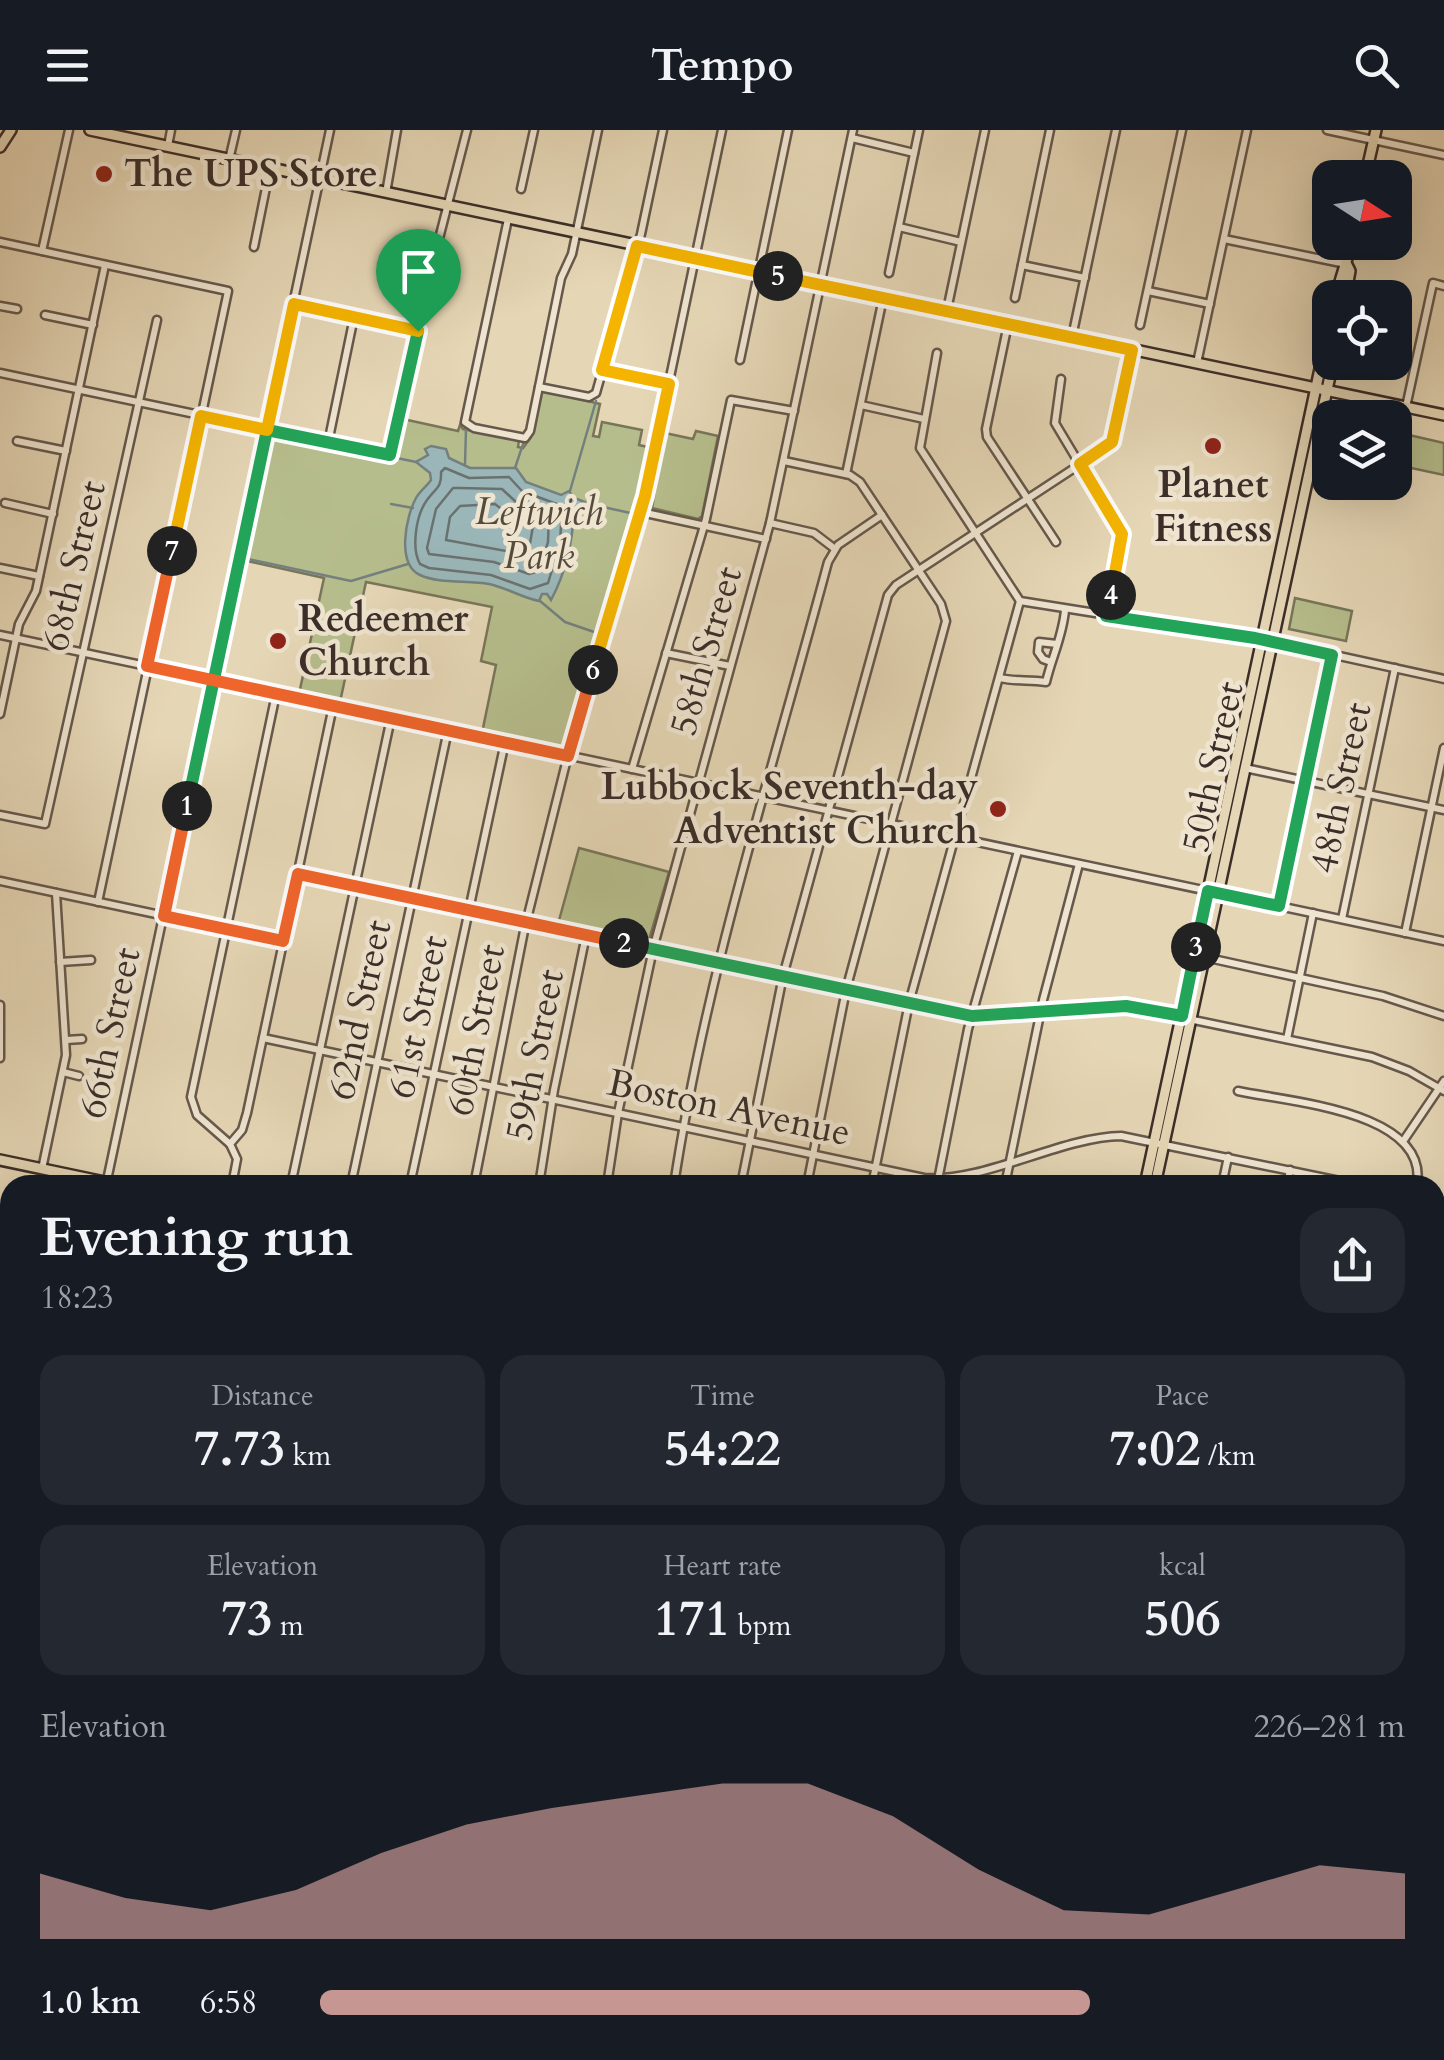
<!DOCTYPE html>
<html lang="en">
<head>
<meta charset="utf-8">
<style>
	body { margin:0; font-family:Cardo,serif; background:#242831; color:#f1f3f6; height:100vh; display:flex; flex-direction:column; font-size:38px; white-space:nowrap }
	* { box-sizing:border-box; margin:0 }
	p { font-size:32px; color:#9ea1a6 }
	.icon { flex:none; width:55px; height:55px; fill:none; stroke:currentColor; stroke-width:2; stroke-linecap:round; stroke-linejoin:round }
	.map { position:relative; flex:1; overflow:hidden }
	.sheet { position:absolute; left:0px; top:1045px; width:1445px; height:885px; display:flex; flex-direction:column; background:#171b24; border-radius:30px 30px 0 0; box-shadow:0 10px 40px #0002 }
	.sheet>* { flex:none }
	.needle { width:65px; rotate:102deg }
	.controls { position:absolute; left:1312px; top:30px; display:grid; gap:20px }
	.controls a { display:grid; place-items:center; width:100px; height:100px; border-radius:20px; background:#171b24; box-shadow:0 10px 40px #0002; font-size:50px }
	.pin { position:absolute; display:grid; place-items:center; width:85px; height:85px; color:#fff; margin:-102px -42px; border-radius:50% 50% 50% 0; rotate:-45deg; box-shadow:0 0 10px #0007 }
	.pin .icon { rotate:45deg }
	.km { position:absolute; width:50px; height:50px; margin:-25px; border-radius:50%; background:#222; color:#fff; font-size:28px; line-height:50px; text-align:center }
	.round { display:grid; place-items:center; flex:none; width:105px; height:105px; border-radius:30px; background:#242831 }
	.overview { display:flex; align-items:center; justify-content:space-between; height:170px; padding:0 40px }
	h1 { font-size:55px; font-weight:600; line-height:75px }
	.stats { display:grid; grid-template-columns:repeat(3,1fr); gap:15px; height:170px; padding:10px 40px }
	.stats div { display:grid; align-content:center; border-radius:25px; background:#242831; text-align:center }
	.stats b { font-size:50px; font-weight:600 }
	.stats small { font-size:28px; font-weight:400 }
	.stats p { font-size:28px }
	.chart { height:280px; padding:20px 40px }
	.chart p { display:flex; justify-content:space-between }
	.chart svg { width:100%; height:180px; margin-top:10px; fill:#c59692; opacity:.7 }
	ul { padding:0 40px; list-style:none; font-size:32px }
	li { display:grid; grid-template-columns:160px 120px 1fr; align-items:center; height:75px }
	li i { height:25px; border-radius:12px; background:#c59692 }
	header { display:flex; justify-content:space-between; align-items:center; height:130px; padding:0 40px; background:#171b24; font-size:45px; font-weight:600 }
	.map>svg:first-child { display:block }
	.green { fill:#b6bd8c; stroke:#78765a; stroke-width:2.5 }
	.water { fill:#9ab6b8; stroke:#74807f; stroke-width:2.5 }
	.lines { fill:none; stroke-linecap:round; stroke-linejoin:round }
	.shore { stroke:#6a7270; stroke-width:2.5 }
	.stream { stroke:#74807f; stroke-width:2.5 }
	.minor-casing { stroke:#66584c; stroke-width:11 }
	.major-casing { stroke:#3b2e29; stroke-width:14 }
	.minor { stroke:#eee4cf; stroke-width:6 }
	.major { stroke:#e5d6b5; stroke-width:9 }
	.split-1-casing { stroke:#fff; stroke-width:20 }
	.split-2-casing { stroke:#fff; stroke-width:20 }
	.split-3-casing { stroke:#fff; stroke-width:20 }
	.split-4-casing { stroke:#fff; stroke-width:20 }
	.split-5-casing { stroke:#fff; stroke-width:20 }
	.split-6-casing { stroke:#fff; stroke-width:20 }
	.split-7-casing { stroke:#fff; stroke-width:20 }
	.split-8-casing { stroke:#fff; stroke-width:20 }
	.split-1 { stroke:#22a559; stroke-width:12 }
	.split-2 { stroke:#f0652b; stroke-width:12 }
	.split-3 { stroke:#22a559; stroke-width:12 }
	.split-4 { stroke:#22a559; stroke-width:12 }
	.split-5 { stroke:#f5b400; stroke-width:12 }
	.split-6 { stroke:#f5b400; stroke-width:12 }
	.split-7 { stroke:#f0652b; stroke-width:12 }
	.split-8 { stroke:#f5b400; stroke-width:12 }
	.poi-dot { fill:#8f2418; stroke:#eee4cf; stroke-width:4 }
	.labels { text-anchor:middle; dominant-baseline:central; stroke-width:9; stroke-linejoin:round; paint-order:stroke }
	.poi-label { font-size:38px; font-weight:bold; fill:#3b2e29; stroke:#eee4cf; text-anchor:start }
	.park-label { font-size:38px; font-style:italic; fill:#544b3d; stroke:#eee4cf }
	.street-label { font-size:38px; fill:#3b2e29; stroke:#eee4cf }
</style>
</head>
<body>
<header><svg class="icon" aria-label="menu" viewBox="0 0 24 24"><path d="M4 6h16M4 12h16M4 18h16"/></svg>Tempo<svg class="icon" aria-label="search" viewBox="0 0 24 24"><circle cx="10" cy="10" r="6"/><path d="M15 15l6 6"/></svg></header>
<div class="map">
<svg width="1444" height="1930" viewBox="0 0 1444 1930">
	<rect width="100%" height="100%" fill="#e5d6b5"/>
	<filter id="stains"><feTurbulence type="fractalNoise" baseFrequency=".002" numOctaves="4"/><feColorMatrix values="0 0 0 0 .2 0 0 0 0 .09 0 0 0 0 .02 0 0 0 .5 -.17"/></filter>
	<radialGradient id="worn" r=".72"><stop offset=".6" stop-color="#630" stop-opacity="0"/><stop offset="1" stop-color="#630" stop-opacity=".3"/></radialGradient>
	<g class="green">
		<polygon points="545,261 600,274 593,306 599,307 602,292 642,300 639,315 652,318 640,373 635,382 601,501 597,504 599,507 566,618 482,603 496,535 481,531 492,477 366,452 340,572 299,564 324,448 243,430 270,308 272,305 396,331 403,289 458,301 460,295 463,299 519,310 518,317 523,318 531,307 540,263"/>
		<polygon points="696,301 718,306 702,386 698,389 652,378 665,303 693,309"/>
		<polygon points="1409,305 1444,313 1444,345 1402,336"/>
		<polygon points="1295,468 1352,481 1346,511 1289,499"/>
		<polygon points="579,718 669,742 648,813 558,794"/>
		<polygon points="1435,1469 1444,1471 1444,1855 1435,1853"/>
	</g>
	<path class="water" d="M431,316L446,319L449,328L470,338H516L526,352L561,365L569,361L574,368L585,372L574,379C573,410 566,442 551,470L547,464H542L539,471C523,468 507,458 489,454C468,450 439,454 420,445C396,434 406,386 416,368C420,361 427,356 431,350L430,343L416,332L428,325L425,319Z"/>
	<g class="lines">
		<g class="shore">
			<path d="M445,338L469,348L509,347L522,361L562,376L560,414L548,453L530,459L491,445L429,438L420,434C411,418 416,385 427,370C436,358 442,357 441,342Z"/>
			<polygon points="459,358 502,359 516,372 549,385 548,412 539,441 529,444 494,432 429,424 427,418 436,379 453,358"/>
			<polygon points="495,374 509,385 533,396 528,425 446,410 450,387 460,376"/>
		</g>
		<g class="stream">
			<polyline points="392,327 416,332"/>
			<polyline points="465,334 466,299"/>
			<polyline points="515,338 524,311"/>
			<polyline points="570,361 596,271"/>
			<polyline points="585,373 635,384"/>
			<polyline points="391,374 413,378"/>
			<polyline points="243,428 351,451 408,434"/>
			<polyline points="540,471 565,492 600,504"/>
			<polyline points="1,1317 10,1303"/>
		</g>
		<g class="minor-casing">
			<g id="minor">
				<polyline points="1327,0 1444,25"/>
				<polyline points="852,8 914,23"/>
				<polyline points="168,16 171,0"/>
				<polyline points="229,30 236,0"/>
				<polyline points="521,59 534,0"/>
				<polyline points="386,63 397,0"/>
				<polyline points="508,89 465,292 474,298 525,308 530,301 561,148 572,124 598,0"/>
				<polyline points="899,97 961,112"/>
				<polyline points="1224,109 1346,134"/>
				<polyline points="0,112 228,161 98,772"/>
				<polyline points="254,117 270,38"/>
				<polyline points="42,121 69,0"/>
				<polyline points="1022,135 1085,148"/>
				<polyline points="889,143 919,0"/>
				<polyline points="1148,161 1210,174"/>
				<polyline points="1015,168 1050,0"/>
				<polyline points="294,174 418,201"/>
				<polyline points="0,176 17,179"/>
				<polyline points="947,180 985,0"/>
				<polyline points="45,185 93,195"/>
				<polyline points="1008,194 986,299 987,307 1056,412"/>
				<polyline points="1140,195 1182,0"/>
				<polyline points="1072,207 1116,0"/>
				<polyline points="937,223 920,318 1020,471 1271,511 1444,549"/>
				<polyline points="740,230 788,0"/>
				<polyline points="1197,233 1247,0"/>
				<polyline points="602,240 669,254"/>
				<polyline points="0,243 390,325 434,128 467,0"/>
				<polyline points="1061,249 1055,293 1122,405 1106,486"/>
				<polyline points="539,257 589,267 596,263 641,104 663,0"/>
				<polyline points="861,275 924,289"/>
				<polyline points="1406,277 1433,153 1444,156"/>
				<polyline points="17,311 66,321"/>
				<polyline points="328,313 354,187"/>
				<polyline points="784,331 850,345 860,352 941,474 946,491 846,860 807,1055"/>
				<polyline points="846,344 883,168"/>
				<polyline points="5,373 53,384"/>
				<polyline points="641,382 766,409"/>
				<polyline points="770,393 814,403 835,419"/>
				<polyline points="0,438 39,446"/>
				<polyline points="0,505 1444,811"/>
				<polyline points="666,523 730,536"/>
				<polyline points="1051,532 1043,529 1038,522 1039,512 1057,514"/>
				<path d="M1000,548C1017,552 1029,549 1046,552C1052,527 1063,505 1065,480"/>
				<polyline points="0,584 19,494 36,461 105,135"/>
				<polyline points="1245,638 1444,680"/>
				<polyline points="632,639 706,389 731,270 794,281"/>
				<polyline points="0,685 45,694 157,190"/>
				<polyline points="298,743 967,885 1126,876 1372,927 1409,941 1444,961"/>
				<polyline points="0,751 283,811"/>
				<polyline points="1279,776 1332,525"/>
				<polyline points="1342,789 1395,538"/>
				<polyline points="1405,803 1444,618"/>
				<polyline points="1204,827 1383,866 1444,886"/>
				<polyline points="60,832 91,830"/>
				<polyline points="0,875 0,928"/>
				<path d="M263,908L924,1048C984,1053 1060,1007 1121,1006L1359,1055"/>
				<polyline points="1287,909 1313,783"/>
				<polyline points="66,910 82,909"/>
				<polyline points="63,942 79,946"/>
				<path d="M1238,961C1289,972 1429,981 1417,1055"/>
				<polyline points="1404,1010 1444,951"/>
				<polyline points="230,1014 197,985 191,967 276,564"/>
				<polyline points="42,1039 66,925 56,763"/>
				<polyline points="106,1055 330,0"/>
				<polyline points="232,1055 237,1029 230,1014 242,1000 247,983 333,576"/>
				<polyline points="291,1055 391,588"/>
				<polyline points="351,1055 448,600"/>
				<polyline points="410,1055 505,612"/>
				<polyline points="474,1055 524,801 566,633 645,366 722,0"/>
				<polyline points="539,1055 554,960 586,805"/>
				<polyline points="607,1055 618,983 653,819 770,393 853,0"/>
				<path d="M674,1055C706,843 773,639 828,432L838,415L882,385"/>
				<polyline points="741,1055 783,846 888,465 896,455 1108,316 1114,305 1132,220"/>
				<polyline points="872,1055 909,873 1020,471"/>
				<polyline points="937,1055 968,899 1018,721"/>
				<polyline points="1005,1055 1043,870 1079,734"/>
				<polyline points="1222,1055 1228,1027"/>
				<polyline points="1287,1055 1290,1040"/>
				<polyline points="1435,1071 1444,1073"/>
				<polyline points="1435,1203 1444,1204"/>
				<polyline points="1435,1277 1444,1234"/>
				<polyline points="0,1321 10,1326"/>
				<polyline points="1435,1465 1444,1467"/>
				<polyline points="0,1551 10,1508"/>
				<polyline points="0,1554 10,1556"/>
				<polyline points="0,1632 10,1634"/>
				<polyline points="0,1721 10,1725"/>
				<polyline points="0,1808 10,1810"/>
				<polyline points="0,1875 10,1877"/>
				<polyline points="1435,1895 1443,1859"/>
				<polyline points="122,1920 127,1930"/>
				<polyline points="316,1920 323,1930"/>
				<polyline points="1109,1920 1157,1930"/>
				<polyline points="446,1925 467,1930"/>
				<polyline points="196,1930 205,1920"/>
				<polyline points="279,1930 285,1920"/>
				<polyline points="363,1930 371,1920"/>
				<polyline points="445,1930 447,1920"/>
				<polyline points="511,1930 513,1920"/>
				<polyline points="576,1930 578,1920"/>
				<polyline points="641,1930 643,1920"/>
				<polyline points="706,1930 708,1920"/>
				<polyline points="838,1930 840,1920"/>
				<polyline points="1036,1930 1038,1920"/>
				<polyline points="1100,1930 1102,1920"/>
				<polyline points="1165,1930 1167,1920"/>
				<polyline points="1231,1930 1233,1920"/>
				<polyline points="1297,1930 1299,1920"/>
				<polyline points="1362,1930 1364,1920"/>
				<polyline points="1428,1930 1430,1920"/>
			</g>
		</g>
		<g class="major-casing">
			<g id="major">
				<polyline points="90,0 1444,285"/>
				<polyline points="0,17 11,0"/>
				<polyline points="1365,48 1376,0"/>
				<polyline points="1335,168 1352,112"/>
				<polyline points="1345,168 1350,141 1347,135"/>
				<polyline points="0,1030 119,1055"/>
				<polyline points="1145,1055 1330,192"/>
				<polyline points="1155,1055 1333,232"/>
				<polyline points="1435,1323 1444,1325"/>
				<polyline points="1435,1333 1444,1335"/>
				<polyline points="966,1930 968,1920"/>
			</g>
		</g>
		<use href="#minor" class="minor"/>
		<use href="#major" class="major"/>
	</g>
	<g class="lines">
		<g class="split-1-casing">
			<polyline id="split-1" points="187,676 267,300 390,325 418,201"/>
		</g>
		<g class="split-2-casing">
			<polyline id="split-2" points="187,676 164,786 283,811 298,744 624,813"/>
		</g>
		<g class="split-3-casing">
			<polyline id="split-3" points="624,813 972,886 1126,876 1182,886 1196,817"/>
		</g>
		<g class="split-4-casing">
			<polyline id="split-4" points="1111,465 1106,486 1255,508 1332,525 1279,776 1208,761 1196,817"/>
		</g>
		<g class="split-5-casing">
			<polyline id="split-5" points="778,146 1132,220 1112,312 1080,334 1122,404 1111,465"/>
		</g>
		<g class="split-6-casing">
			<polyline id="split-6" points="593,540 645,366 669,254 602,240 637,116 778,146"/>
		</g>
		<g class="split-7-casing">
			<polyline id="split-7" points="172,421 147,536 568,626 593,540"/>
		</g>
		<g class="split-8-casing">
			<polyline id="split-8" points="172,421 201,286 267,300 294,174 418,201"/>
		</g>
		<use href="#split-1" class="split-1"/>
		<use href="#split-2" class="split-2"/>
		<use href="#split-3" class="split-3"/>
		<use href="#split-4" class="split-4"/>
		<use href="#split-5" class="split-5"/>
		<use href="#split-6" class="split-6"/>
		<use href="#split-7" class="split-7"/>
		<use href="#split-8" class="split-8"/>
	</g>
	<g class="poi-dot">
		<circle cx="104" cy="44" r="10"/>
		<circle cx="1213" cy="316" r="10"/>
		<circle cx="278" cy="511" r="10"/>
		<circle cx="998" cy="679" r="10"/>
	</g>
	<g class="labels">
		<g class="poi-label">
			<text x="124" y="44">The UPS Store</text>
			<text x="1213" y="355" text-anchor="middle">Planet<tspan x="1213" dy="44">Fitness</tspan></text>
			<text x="298" y="489">Redeemer<tspan x="298" dy="44">Church</tspan></text>
			<text x="978" y="657" text-anchor="end">Lubbock Seventh-day<tspan x="978" dy="44">Adventist Church</tspan></text>
		</g>
		<g class="park-label">
			<text x="539" y="382">Leftwich<tspan x="539" dy="44">Park</tspan></text>
		</g>
		<g class="street-label">
			<text transform="translate(74 436) rotate(-77)">68th Street</text>
			<text transform="translate(706 521) rotate(-74)">58th Street</text>
			<text transform="translate(1213 637) rotate(-78)">50th Street</text>
			<text transform="translate(1341 658) rotate(-78)">48th Street</text>
			<text transform="translate(360 880) rotate(-78)">62nd Street</text>
			<text transform="translate(418 887) rotate(-78)">61st Street</text>
			<text transform="translate(476 900) rotate(-79)">60th Street</text>
			<text transform="translate(110 903) rotate(-78)">66th Street</text>
			<text transform="translate(535 925) rotate(-79)">59th Street</text>
			<text transform="translate(729 978) rotate(12)">Boston Avenue</text>
		</g>
	</g>
	<rect width="100%" height="100%" filter="url(#stains)"/>
	<rect width="100%" height="100%" fill="url(#worn)"/>
</svg>
<div class="controls">
<a><svg class="needle" viewBox="-14 -14 28 28"><path d="M0-13l5 13h-10z" fill="#e53935"/><path d="M0 13l5-13h-10z" fill="#9ea1a6"/></svg></a>
<a><svg class="icon" aria-label="locate" viewBox="0 0 24 24"><circle cx="12" cy="12" r="6"/><path d="M12 2v4M12 18v4M2 12h4M18 12h4"/></svg></a>
<a><svg class="icon" aria-label="layers" viewBox="0 0 24 24"><path d="M12 4l9 5-9 5-9-5zM3 14l9 5 9-5"/></svg></a>
</div>
<div class="pin" style="left:418px;top:201px;background:#1e9e55"><svg class="icon" aria-label="arrive" viewBox="0 0 24 24"><path d="M6 21V4h12l-3 4 3 4H6"/></svg></div>
<b class="km" style="left:187px;top:676px">1</b>
<b class="km" style="left:624px;top:813px">2</b>
<b class="km" style="left:1196px;top:817px">3</b>
<b class="km" style="left:1111px;top:465px">4</b>
<b class="km" style="left:778px;top:146px">5</b>
<b class="km" style="left:593px;top:540px">6</b>
<b class="km" style="left:172px;top:421px">7</b>
<section class="sheet">
<div class="overview"><div><h1>Evening run</h1><p>18:23</p></div><a class="round"><svg class="icon" aria-label="share" viewBox="0 0 24 24"><path d="M12 15V3M7 8l5-5 5 5M5 13v7h14v-7"/></svg></a></div>
<div class="stats">
<div><p>Distance</p><b>7.73<small> km</small></b></div>
<div><p>Time</p><b>54:22</b></div>
<div><p>Pace</p><b>7:02<small> /km</small></b></div>
</div>
<div class="stats">
<div><p>Elevation</p><b>73<small> m</small></b></div>
<div><p>Heart rate</p><b>171<small> bpm</small></b></div>
<div><p>kcal</p><b>506</b></div>
</div>
<div class="chart"><p><span>Elevation</span>226–281 m</p>
<svg viewBox="0 0 160 44" preserveAspectRatio="none"><path d="M0 44V28L10 34L20 37L30 32L40 23L50 16L60 12L70 9L80 6L90 6L100 14L110 27L120 37L130 38L140 32L150 26L160 28V44z"/></svg>
</div>
<ul>
<li><b>1.0 km</b>6:58<i style="width:71%"></i></li>
</ul>
</section>
</div>
</body>
</html>
